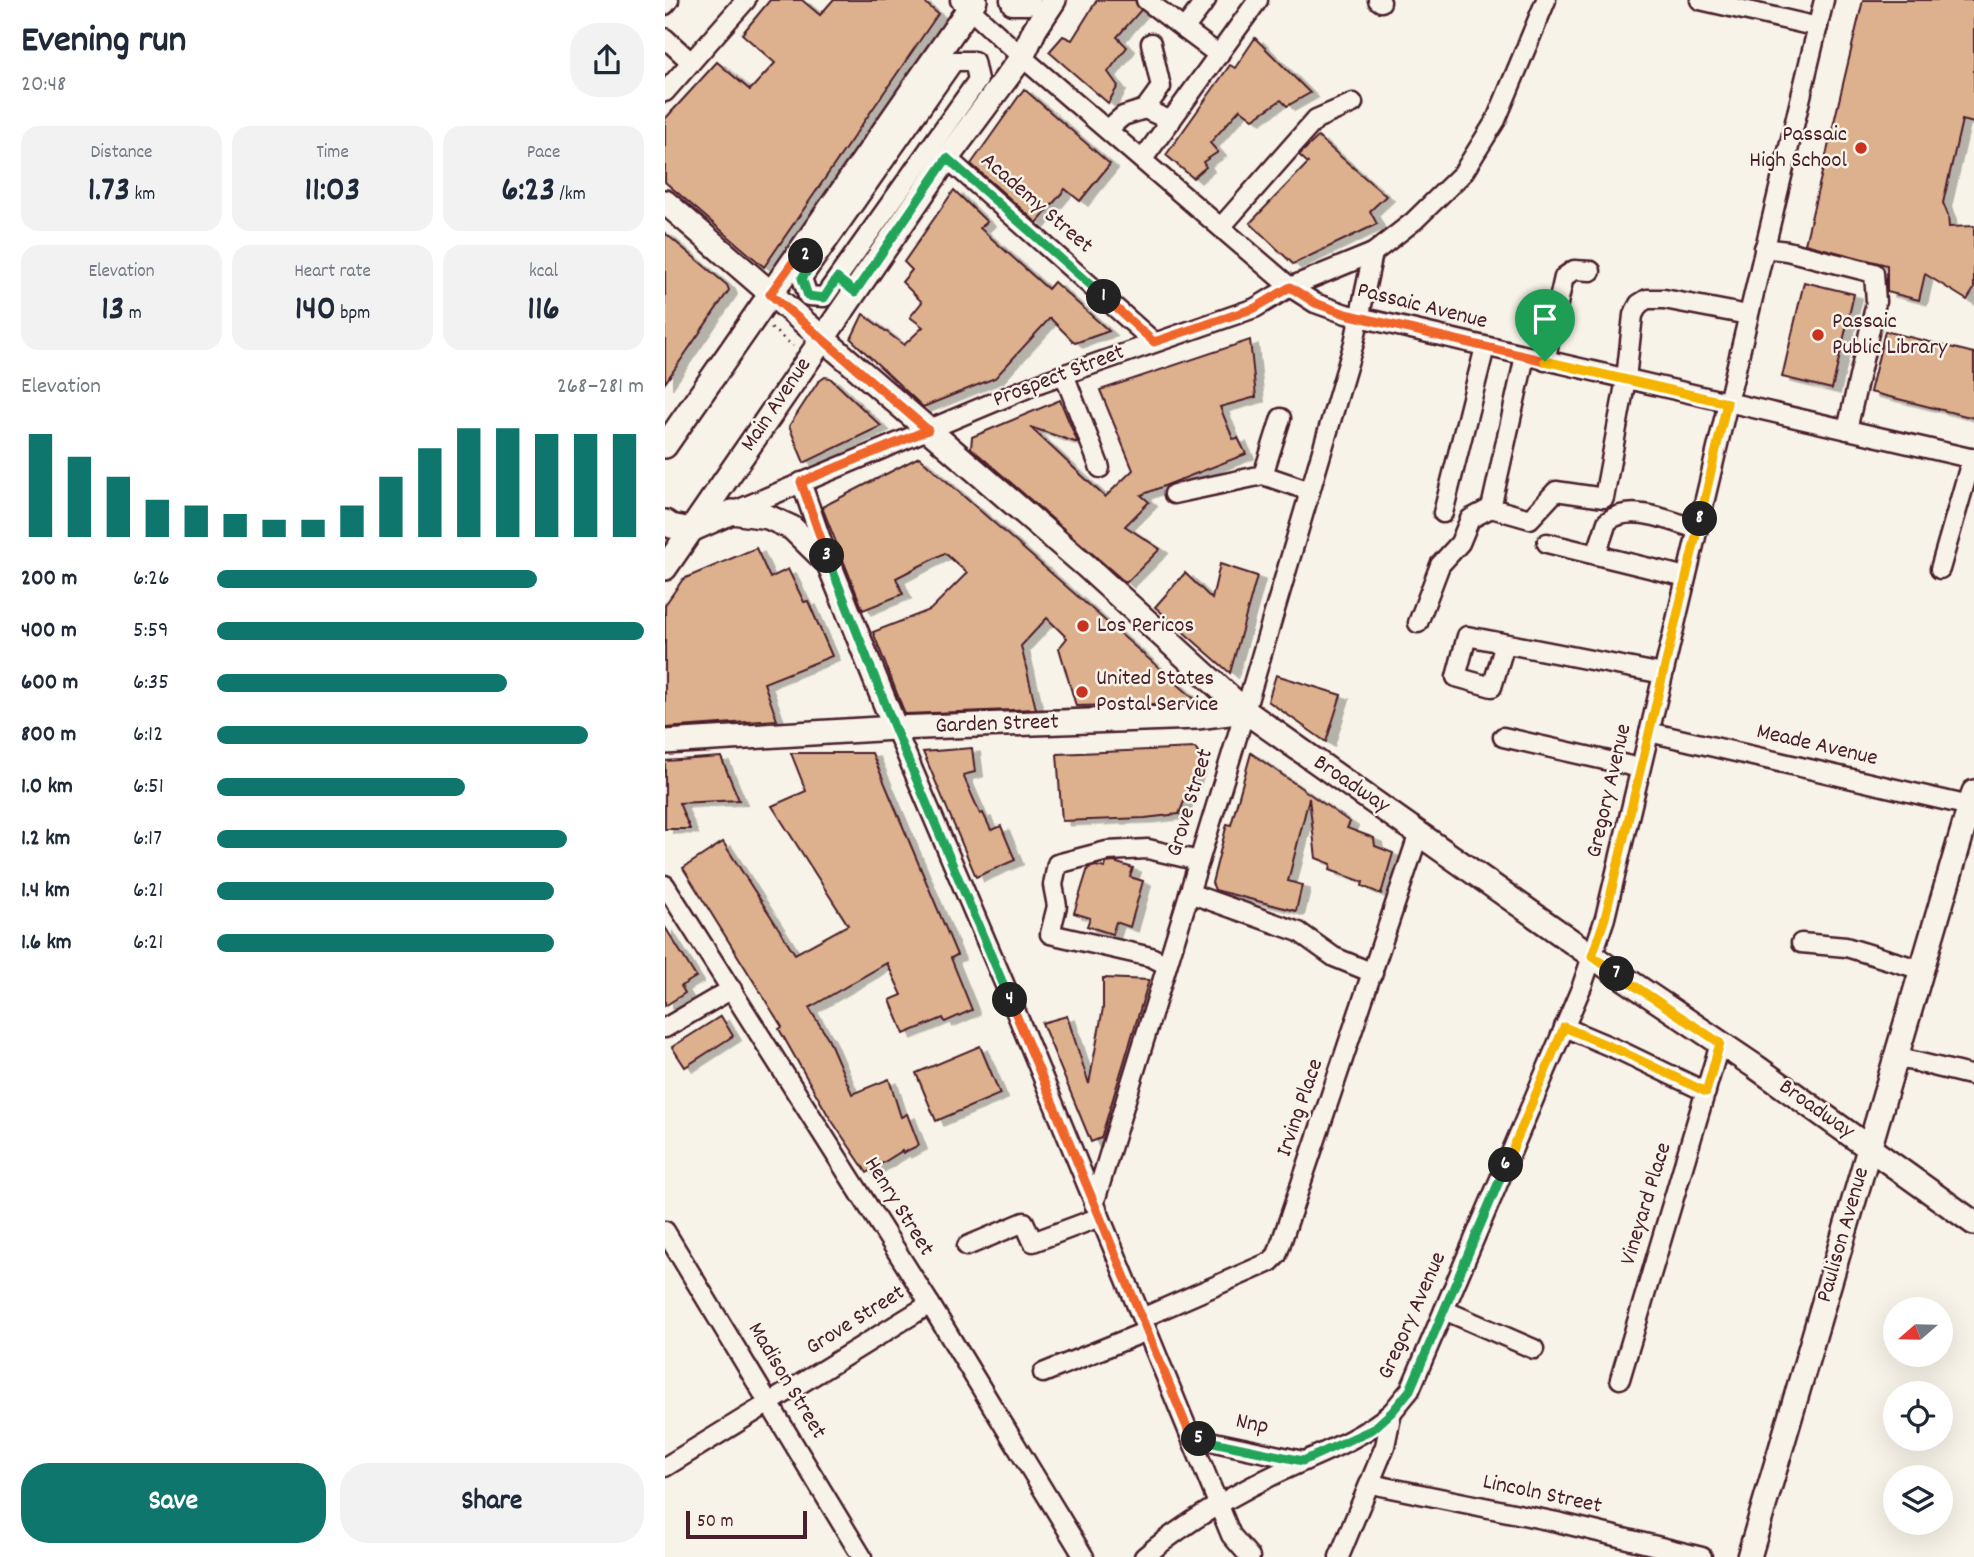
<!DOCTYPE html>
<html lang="en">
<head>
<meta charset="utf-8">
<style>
	body { margin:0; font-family:Dekko,sans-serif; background:#f2f2f3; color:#1f2937; height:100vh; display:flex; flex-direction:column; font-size:26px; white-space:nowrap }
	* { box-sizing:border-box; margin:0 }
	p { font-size:23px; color:#747a83 }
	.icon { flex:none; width:38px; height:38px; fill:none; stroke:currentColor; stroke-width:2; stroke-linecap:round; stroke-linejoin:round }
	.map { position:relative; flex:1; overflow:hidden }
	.drawer { display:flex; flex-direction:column; background:#fff; width:665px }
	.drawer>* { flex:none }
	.needle { width:46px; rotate:250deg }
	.controls { position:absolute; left:1218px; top:1297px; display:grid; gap:14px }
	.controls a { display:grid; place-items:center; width:70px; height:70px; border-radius:50%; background:#fff; box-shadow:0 7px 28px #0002; font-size:35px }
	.scale { position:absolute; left:21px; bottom:18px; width:121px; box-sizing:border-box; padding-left:7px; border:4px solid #4a1f2b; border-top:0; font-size:19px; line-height:24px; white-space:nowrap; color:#4a1f2b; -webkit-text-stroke:5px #f7f3e8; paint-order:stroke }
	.pin { position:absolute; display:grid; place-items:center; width:60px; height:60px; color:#fff; margin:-72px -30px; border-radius:50% 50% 50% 0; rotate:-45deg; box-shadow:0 0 7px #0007 }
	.pin .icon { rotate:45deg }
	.km { position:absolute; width:35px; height:35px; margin:-18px; border-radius:50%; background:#222; color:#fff; font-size:19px; line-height:35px; text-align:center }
	.round { display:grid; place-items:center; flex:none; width:74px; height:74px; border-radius:28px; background:#f2f2f3 }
	.summary { display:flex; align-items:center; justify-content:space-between; height:119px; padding:0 21px }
	h1 { font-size:38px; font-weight:700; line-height:52px }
	.figures { display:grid; grid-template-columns:repeat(3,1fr); gap:10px; height:119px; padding:7px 21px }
	.figures div { display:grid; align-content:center; border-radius:18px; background:#f2f2f3; text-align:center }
	.figures b { font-size:35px; font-weight:700 }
	.figures small { font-size:19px; font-weight:400 }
	.figures p { font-size:19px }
	.chart { height:196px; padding:14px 21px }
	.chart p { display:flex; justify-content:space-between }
	.chart svg { width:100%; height:126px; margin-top:7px; stroke:#0f766e; stroke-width:6 }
	.button { display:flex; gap:14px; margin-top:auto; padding:14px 21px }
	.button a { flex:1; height:80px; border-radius:28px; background:#0f766e; color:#fff; font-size:28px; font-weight:700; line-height:80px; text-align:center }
	.button a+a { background:#f2f2f3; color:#1f2937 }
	ul { padding:0 21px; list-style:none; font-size:23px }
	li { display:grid; grid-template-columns:112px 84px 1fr; align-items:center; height:52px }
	li i { height:18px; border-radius:9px; background:#0f766e }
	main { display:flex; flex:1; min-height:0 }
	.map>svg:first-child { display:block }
	.building { fill:#ddb18d; stroke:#4a1f2b; stroke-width:2; filter:url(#shadow) }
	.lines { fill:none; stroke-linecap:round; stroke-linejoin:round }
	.minor-casing { stroke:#4a1f2b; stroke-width:23 }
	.major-casing { stroke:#4a1f2b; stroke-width:28 }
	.path { stroke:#4a1f2b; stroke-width:2.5; stroke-dasharray:2 5; stroke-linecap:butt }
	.minor { stroke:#f7f3e8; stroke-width:18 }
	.major { stroke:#f7f3e8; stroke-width:23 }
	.split-1-casing { stroke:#fff; stroke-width:14 }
	.split-2-casing { stroke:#fff; stroke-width:14 }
	.split-3-casing { stroke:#fff; stroke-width:14 }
	.split-4-casing { stroke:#fff; stroke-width:14 }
	.split-5-casing { stroke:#fff; stroke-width:14 }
	.split-6-casing { stroke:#fff; stroke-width:14 }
	.split-7-casing { stroke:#fff; stroke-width:14 }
	.split-8-casing { stroke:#fff; stroke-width:14 }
	.split-9-casing { stroke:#fff; stroke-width:14 }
	.split-1 { stroke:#f0652b; stroke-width:9 }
	.split-2 { stroke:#22a559; stroke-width:9 }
	.split-3 { stroke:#f0652b; stroke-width:9 }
	.split-4 { stroke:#22a559; stroke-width:9 }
	.split-5 { stroke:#f0652b; stroke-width:9 }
	.split-6 { stroke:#22a559; stroke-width:9 }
	.split-7 { stroke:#f5b400; stroke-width:9 }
	.split-8 { stroke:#f5b400; stroke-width:9 }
	.split-9 { stroke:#f5b400; stroke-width:9 }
	.poi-dot { fill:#c8321e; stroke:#f7f3e8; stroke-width:2.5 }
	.labels { text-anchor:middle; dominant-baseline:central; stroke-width:5; stroke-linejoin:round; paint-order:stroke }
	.poi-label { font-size:23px; fill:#4a1f2b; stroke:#f7f3e8; text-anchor:start }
	.street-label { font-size:23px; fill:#4a1f2b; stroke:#f7f3e8 }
</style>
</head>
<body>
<main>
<section class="drawer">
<div class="summary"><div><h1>Evening run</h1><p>20:48</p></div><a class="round"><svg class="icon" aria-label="share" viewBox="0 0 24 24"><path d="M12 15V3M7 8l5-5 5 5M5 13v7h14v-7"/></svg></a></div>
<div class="figures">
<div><p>Distance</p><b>1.73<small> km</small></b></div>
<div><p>Time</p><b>11:03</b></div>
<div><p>Pace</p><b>6:23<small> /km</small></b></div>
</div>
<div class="figures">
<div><p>Elevation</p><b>13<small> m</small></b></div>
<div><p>Heart rate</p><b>140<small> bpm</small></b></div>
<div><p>kcal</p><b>116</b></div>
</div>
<div class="chart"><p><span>Elevation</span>268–281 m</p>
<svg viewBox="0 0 160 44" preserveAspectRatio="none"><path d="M5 44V8M15 44V16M25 44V23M35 44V31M45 44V33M55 44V36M65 44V38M75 44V38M85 44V33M95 44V23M105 44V13M115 44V6M125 44V6M135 44V8M145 44V8M155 44V8"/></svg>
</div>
<ul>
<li><b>200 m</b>6:26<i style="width:75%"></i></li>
<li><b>400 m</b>5:59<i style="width:100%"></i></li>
<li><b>600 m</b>6:35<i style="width:68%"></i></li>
<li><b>800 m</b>6:12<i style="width:87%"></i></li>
<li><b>1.0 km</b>6:51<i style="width:58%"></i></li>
<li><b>1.2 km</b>6:17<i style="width:82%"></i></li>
<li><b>1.4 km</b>6:21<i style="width:79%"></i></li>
<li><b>1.6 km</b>6:21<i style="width:79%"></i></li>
</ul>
<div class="button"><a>Save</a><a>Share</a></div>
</section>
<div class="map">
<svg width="1309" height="1557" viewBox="0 0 1309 1557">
	<defs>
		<filter id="shadow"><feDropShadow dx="8" dy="4.5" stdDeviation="0" flood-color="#0004"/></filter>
	</defs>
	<rect width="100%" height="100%" fill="#f7f3e8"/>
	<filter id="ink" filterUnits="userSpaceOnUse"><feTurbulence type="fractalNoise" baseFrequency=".0143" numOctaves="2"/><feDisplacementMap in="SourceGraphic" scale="14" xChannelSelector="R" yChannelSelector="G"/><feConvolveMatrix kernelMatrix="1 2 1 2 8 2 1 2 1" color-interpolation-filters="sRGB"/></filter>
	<g filter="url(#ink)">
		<g class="building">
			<polygon points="105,0 137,0 155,15 168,0 257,0 273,14 99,267 0,182 0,119 52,62 85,90 110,63 77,34"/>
			<polygon points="432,0 470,0 476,10 452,37 462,47 443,72 453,86 443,103 384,52 398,36 407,40"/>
			<polygon points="1198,0 1309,0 1309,123 1297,120 1278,203 1283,215 1284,227 1309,226 1309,289 1302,300 1260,274 1254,300 1222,292 1222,265 1140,244"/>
			<polygon points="590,38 645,93 622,106 616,100 588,119 575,109 545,143 553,152 538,162 541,167 528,178 501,155 565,65 570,68"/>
			<polygon points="359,89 445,164 415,201 400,189 372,223 306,164"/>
			<polygon points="653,137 721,196 705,211 712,224 628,264 585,223 643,163 634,155"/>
			<polygon points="289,190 322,222 315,228 383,289 389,282 444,331 410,343 385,318 330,378 258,407 186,339 198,314 239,345 258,327 245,317 257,302 237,282 247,270 239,262"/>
			<polygon points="0,233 62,285 64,290 0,383"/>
			<polygon points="1139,282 1189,294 1167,389 1117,377"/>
			<polygon points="1220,331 1309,353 1309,418 1205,392"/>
			<polygon points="585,340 591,397 555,407 568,439 573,438 581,454 476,495 484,502 460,526 495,549 461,583 306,448 307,437 395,400 413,443 365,427 440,497 468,470 435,390"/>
			<polygon points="160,377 165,378 216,426 139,463 124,426 153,382"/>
			<polygon points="254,457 534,703 411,706 394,648 402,638 382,618 356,646 371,709 240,714 208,632 265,610 302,573 280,553 231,578 238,594 198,610 157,507"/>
			<polygon points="91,548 105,578 123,569 139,602 143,601 167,656 99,683 112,720 0,728 0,605 18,579"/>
			<polygon points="555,564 592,576 565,673 490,607 520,573 547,599"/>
			<polygon points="611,675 676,695 661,742 603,701"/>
			<polygon points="307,748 310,772 298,775 315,814 318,813 326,830 336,826 350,860 311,877 258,752"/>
			<polygon points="530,748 536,758 514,814 480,818 397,821 392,754"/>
			<polygon points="126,753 207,753 292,955 286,958 307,1010 280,1022 278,1018 239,1034 225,1000 237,995 222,963 144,1008 163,1038 187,1094 224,1079 236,1117 242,1114 254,1145 238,1153 237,1151 202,1173 163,1115 114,1029 117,1027 18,868 58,842 130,954 183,925 107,806 141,791"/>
			<polygon points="586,753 685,822 682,828 709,838 710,846 728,853 716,894 697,886 698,882 665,870 666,864 651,858 644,798 623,881 637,885 631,911 550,890 547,883 562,824 566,825"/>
			<polygon points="56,757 74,800 14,803 25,829 0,829 0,761"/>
			<polygon points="449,862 468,868 465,877 478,881 465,927 451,922 447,934 422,926 425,918 409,913 423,868 431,866 440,868 441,863"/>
			<polygon points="0,927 31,977 16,986 20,993 0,1006"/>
			<polygon points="438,978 484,980 436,1138 426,1142 377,1023 402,1016 424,1084 438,1008"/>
			<polygon points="56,1016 68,1036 20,1067 7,1047"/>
			<polygon points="315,1046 335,1094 271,1121 251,1073"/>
		</g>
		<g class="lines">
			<g class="minor-casing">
				<g id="minor">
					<polyline points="295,0 357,57 625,287 650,303 681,314 1309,459"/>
					<polyline points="345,0 347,5 363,5 366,0"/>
					<polyline points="481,0 519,29 541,0"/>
					<polyline points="713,0 716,2"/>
					<polyline points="1035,0 1153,27"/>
					<polyline points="0,5 4,0"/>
					<polyline points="519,29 554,55"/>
					<polyline points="0,38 26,62"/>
					<polygon points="289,61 309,61 313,80 159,297 143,296 137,278"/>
					<polyline points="0,92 81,0"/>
					<polyline points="480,109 496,87 486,43"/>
					<polyline points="443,129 458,116 480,109 506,121"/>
					<polyline points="282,158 489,342"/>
					<polyline points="478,159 593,0"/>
					<polyline points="556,227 651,119 688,103"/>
					<polyline points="1099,248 1122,251 1209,273 1211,302 1182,430"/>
					<polyline points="860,356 826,508 865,519 891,491 939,498 961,379 968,315 974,304 982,299 999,299 1083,315"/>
					<polyline points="880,361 899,277 909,270 926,271"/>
					<polyline points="399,374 435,468"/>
					<polyline points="598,475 616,418"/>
					<polyline points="136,482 164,562"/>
					<polyline points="509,494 598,475 645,491"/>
					<polyline points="67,512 377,382 590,308 625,287 708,253 749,221 798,173 831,120 881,0"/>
					<polyline points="778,513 820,347"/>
					<polyline points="882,543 1021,577"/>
					<path d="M931,555L942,522C965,502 1007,522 1032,529"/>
					<polyline points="1275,569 1307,458"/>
					<polyline points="753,623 775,565 795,543 805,519 826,508"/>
					<polyline points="840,644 827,687 791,677 802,636 998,674"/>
					<polyline points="230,728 339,983 566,1535 585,1557"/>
					<polyline points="984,732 1309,807"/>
					<polyline points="838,737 975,768"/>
					<polyline points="0,885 265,1304 419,1557"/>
					<polyline points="524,893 634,932 669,957 708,973"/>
					<polyline points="1136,943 1181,947 1257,970"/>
					<polyline points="502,965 486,957 385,934 392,906 388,885 392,864 442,851 483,849 534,861"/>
					<polyline points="899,1027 958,1052 1041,1092"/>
					<polyline points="0,1028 67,989"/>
					<polyline points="1231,1057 1309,1076"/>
					<polyline points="429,1204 580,711 689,343 708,253"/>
					<polyline points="0,1231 197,1557"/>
					<polyline points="302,1246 359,1222 368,1242 435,1217"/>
					<polyline points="779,1310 869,1349"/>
					<polyline points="477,1318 605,1262 612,1255 754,833"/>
					<polyline points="378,1373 482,1331"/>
					<polyline points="955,1379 1055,1043"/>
					<polyline points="526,1437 638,1461"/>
					<polyline points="0,1467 265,1304"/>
					<polyline points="706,1484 892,1522 1037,1557"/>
					<path d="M479,1557C519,1523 567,1495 615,1472C653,1454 695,1440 727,1412"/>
					<polyline points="674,1557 720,1446 727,1412 745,1390 917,986 940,918 1159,0"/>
				</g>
			</g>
			<g class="major-casing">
				<g id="major">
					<polyline points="0,202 421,566 580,711 947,970 1091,1067 1309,1223"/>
					<polyline points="0,446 310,0"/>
					<polyline points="0,522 6,526 26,530"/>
					<polyline points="26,530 67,512 103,517 127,528 164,564 230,728"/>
					<polyline points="0,568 282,158 357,57 370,29 389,0"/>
					<polyline points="0,742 230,728 532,717 580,711"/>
					<polyline points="1084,1557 1309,792"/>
				</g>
			</g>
			<polyline class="path" points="106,328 128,346"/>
			<use href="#minor" class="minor"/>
			<use href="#major" class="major"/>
		</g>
	</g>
	<g class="lines" filter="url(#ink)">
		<g class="split-1-casing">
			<polyline id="split-1" points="439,297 489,342 590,308 625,287 650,303 681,314 880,361"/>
		</g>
		<g class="split-2-casing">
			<polyline id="split-2" points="141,256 149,262 137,278 143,296 159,298 172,278 190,292 282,158 439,297"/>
		</g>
		<g class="split-3-casing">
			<polyline id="split-3" points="141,256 135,252 105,294 263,430 136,482 162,556"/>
		</g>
		<g class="split-4-casing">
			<polyline id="split-4" points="162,556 230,729 345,1000"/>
		</g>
		<g class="split-5-casing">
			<polyline id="split-5" points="345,1000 526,1437 534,1439"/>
		</g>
		<g class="split-6-casing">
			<polyline id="split-6" points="534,1439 638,1461 708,1429 727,1412 745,1390 841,1165"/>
		</g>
		<g class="split-7-casing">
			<polyline id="split-7" points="841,1165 899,1027 958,1052 1041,1092 1055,1043 952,974"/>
		</g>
		<g class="split-8-casing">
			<polyline id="split-8" points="952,974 927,956 940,918 1035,519"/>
		</g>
		<g class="split-9-casing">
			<polyline id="split-9" points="880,361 1062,403 1035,519"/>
		</g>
		<use href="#split-1" class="split-1"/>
		<use href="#split-2" class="split-2"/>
		<use href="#split-3" class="split-3"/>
		<use href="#split-4" class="split-4"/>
		<use href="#split-5" class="split-5"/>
		<use href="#split-6" class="split-6"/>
		<use href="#split-7" class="split-7"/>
		<use href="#split-8" class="split-8"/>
		<use href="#split-9" class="split-9"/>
	</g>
	<g class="poi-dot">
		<circle cx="1196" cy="148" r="7"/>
		<circle cx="1153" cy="335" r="7"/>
		<circle cx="418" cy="626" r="7"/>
		<circle cx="417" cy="692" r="7"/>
	</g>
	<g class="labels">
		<g class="poi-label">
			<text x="1182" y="135" text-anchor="end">Passaic<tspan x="1182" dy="26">High School</tspan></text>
			<text x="1167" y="322">Passaic<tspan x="1167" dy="26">Public Library</tspan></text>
			<text x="432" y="626">Los Pericos</text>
			<text x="431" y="679">United States<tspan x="431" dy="26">Postal Service</tspan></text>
		</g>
		<g class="street-label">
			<text transform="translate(371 204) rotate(41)">Academy Street</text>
			<text transform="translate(757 307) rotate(14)">Passaic Avenue</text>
			<text transform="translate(394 377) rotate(-21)">Prospect Street</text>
			<text transform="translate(112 405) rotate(-56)">Main Avenue</text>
			<text transform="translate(332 725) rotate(-2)">Garden Street</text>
			<text transform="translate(1152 746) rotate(13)">Meade Avenue</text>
			<text transform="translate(686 785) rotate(34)">Broadway</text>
			<text transform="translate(945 791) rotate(-77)">Gregory Avenue</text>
			<text transform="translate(526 803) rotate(-73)">Grove Street</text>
			<text transform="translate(636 1108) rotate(-71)">Irving Place</text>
			<text transform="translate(1151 1110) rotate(35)">Broadway</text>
			<text transform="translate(982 1204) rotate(-73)">Vineyard Place</text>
			<text transform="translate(233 1207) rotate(58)">Henry Street</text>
			<text transform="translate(1179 1235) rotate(-74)">Paulison Avenue</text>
			<text transform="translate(748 1316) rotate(-66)">Gregory Avenue</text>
			<text transform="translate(191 1321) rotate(-32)">Grove Street</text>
			<text transform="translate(121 1381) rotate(59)">Madison Street</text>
			<text transform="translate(587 1425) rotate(12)">Nnp</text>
			<text transform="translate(877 1495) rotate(12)">Lincoln Street</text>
		</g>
	</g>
</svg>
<div class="controls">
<a><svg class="needle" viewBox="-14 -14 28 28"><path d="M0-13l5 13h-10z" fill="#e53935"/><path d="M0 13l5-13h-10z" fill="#747a83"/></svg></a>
<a><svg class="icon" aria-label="locate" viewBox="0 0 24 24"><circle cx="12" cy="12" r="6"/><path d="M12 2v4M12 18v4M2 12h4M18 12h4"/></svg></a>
<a><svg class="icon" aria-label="layers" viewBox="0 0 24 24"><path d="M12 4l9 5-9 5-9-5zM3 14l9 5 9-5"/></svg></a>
</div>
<div class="scale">50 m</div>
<div class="pin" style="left:880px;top:361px;background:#1e9e55"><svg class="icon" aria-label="arrive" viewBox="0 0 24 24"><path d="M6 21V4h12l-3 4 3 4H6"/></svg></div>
<b class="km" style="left:439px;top:297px">1</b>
<b class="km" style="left:141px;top:256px">2</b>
<b class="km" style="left:162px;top:556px">3</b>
<b class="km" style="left:345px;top:1000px">4</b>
<b class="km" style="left:534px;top:1439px">5</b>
<b class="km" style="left:841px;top:1165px">6</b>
<b class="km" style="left:952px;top:974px">7</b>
<b class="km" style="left:1035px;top:519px">8</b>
</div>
</main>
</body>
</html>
